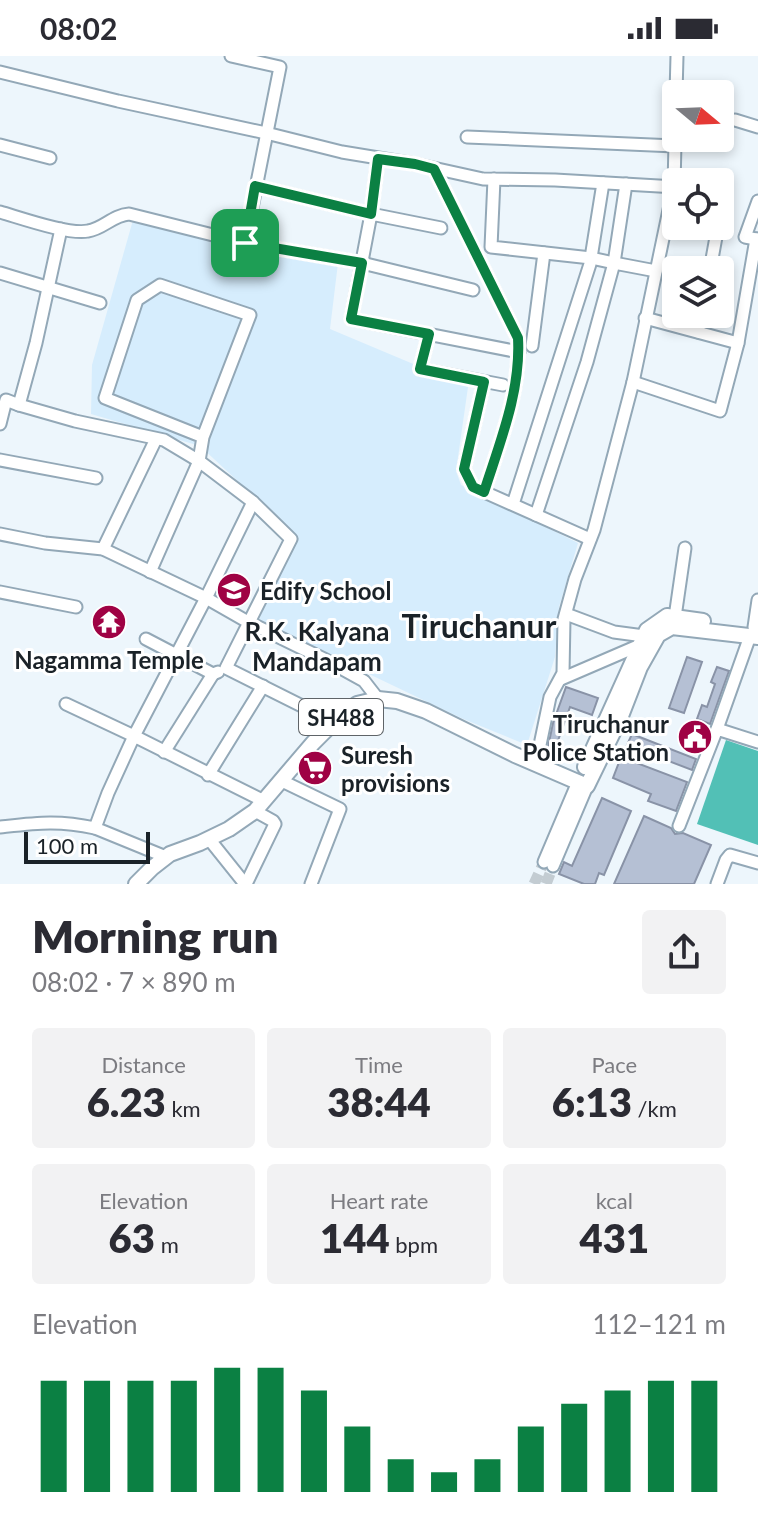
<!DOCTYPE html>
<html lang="en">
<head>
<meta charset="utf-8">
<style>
	body { margin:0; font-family:Lato,sans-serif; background:#f2f2f3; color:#2b2b33; height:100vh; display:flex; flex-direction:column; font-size:30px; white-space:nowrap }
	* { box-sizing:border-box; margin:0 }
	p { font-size:26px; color:#7c7c81 }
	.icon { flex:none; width:44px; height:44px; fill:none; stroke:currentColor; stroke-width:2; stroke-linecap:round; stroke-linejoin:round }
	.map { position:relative; height:828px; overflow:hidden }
	.drawer { display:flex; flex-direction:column; background:#fff; flex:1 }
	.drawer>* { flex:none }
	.needle { width:52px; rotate:109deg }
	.fabs { position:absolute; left:662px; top:24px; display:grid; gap:16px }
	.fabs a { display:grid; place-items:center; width:72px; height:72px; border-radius:8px; background:#fff; box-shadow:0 4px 12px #0003; font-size:40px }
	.scale { position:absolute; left:24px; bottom:20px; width:126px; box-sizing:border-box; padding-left:8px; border:4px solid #1a2228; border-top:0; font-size:22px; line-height:28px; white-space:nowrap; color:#1a2228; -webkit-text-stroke:6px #fff; paint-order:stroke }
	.pin { position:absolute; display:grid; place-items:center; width:68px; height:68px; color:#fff; margin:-34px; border-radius:16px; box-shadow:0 4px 12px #0006 }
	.round { display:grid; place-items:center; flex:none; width:84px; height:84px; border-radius:8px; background:#f2f2f3 }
	.head { display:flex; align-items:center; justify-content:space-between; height:136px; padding:0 32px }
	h1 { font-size:44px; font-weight:800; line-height:60px }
	.stats { display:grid; grid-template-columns:repeat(3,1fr); gap:12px; height:136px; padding:8px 32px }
	.stats div { display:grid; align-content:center; border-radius:8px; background:#f2f2f3; text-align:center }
	.stats b { font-size:40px; font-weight:800 }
	.stats small { font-size:22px; font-weight:400 }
	.stats p { font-size:22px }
	.chart { height:224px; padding:16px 32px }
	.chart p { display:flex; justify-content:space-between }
	.chart svg { width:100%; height:144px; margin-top:8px; stroke:#0b8043; stroke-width:6 }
	.status { display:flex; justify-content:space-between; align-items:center; height:56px; padding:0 40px; background:#fff; direction:ltr }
	.status svg { height:22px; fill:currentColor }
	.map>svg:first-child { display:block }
	.built { fill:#d6edfd }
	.water { fill:#52c0b6 }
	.building { fill:#b5c0d4; stroke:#8993a7; stroke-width:2 }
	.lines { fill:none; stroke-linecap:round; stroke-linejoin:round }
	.minor-tunnel { stroke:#c3ccd2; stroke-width:11; stroke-dasharray:11 5.5; stroke-linecap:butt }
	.minor-casing { stroke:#93a8b7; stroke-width:15 }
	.major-casing { stroke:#93a8b7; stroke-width:18 }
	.minor { stroke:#fff; stroke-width:11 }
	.major { stroke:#fff; stroke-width:14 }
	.route-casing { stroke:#fff; stroke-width:16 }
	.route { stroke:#0b8043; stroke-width:10 }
	.labels { text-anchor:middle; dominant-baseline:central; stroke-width:6; stroke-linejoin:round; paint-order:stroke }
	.shield { fill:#fff; stroke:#5f6468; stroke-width:2 }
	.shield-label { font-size:22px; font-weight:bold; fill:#1a2228 }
	.poi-label { font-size:24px; font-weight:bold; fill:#1a2228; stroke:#fff; text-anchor:start }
	.neighbourhood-label { font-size:26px; font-weight:bold; fill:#1a2228; stroke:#fff }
	.district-label { font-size:32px; font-weight:bold; fill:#1a2228; stroke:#fff }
</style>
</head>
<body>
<div class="status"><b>08:02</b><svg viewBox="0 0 49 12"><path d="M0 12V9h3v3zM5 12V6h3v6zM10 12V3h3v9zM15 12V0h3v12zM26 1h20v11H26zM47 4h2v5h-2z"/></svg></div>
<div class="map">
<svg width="758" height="828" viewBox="0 0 758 828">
	<rect width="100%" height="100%" fill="#edf6fc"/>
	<polygon class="built" points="133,164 338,207 330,273 468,331 456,415 461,429 578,487 559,551 555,601 527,689 461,662 258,565 298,481 200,390 91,358 92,309"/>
	<polygon class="water" points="726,684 758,695 758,789 697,768"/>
	<g class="building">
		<polygon points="687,601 702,606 684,657 669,652"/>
		<polygon points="717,611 729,615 710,668 697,663 702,649 707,651 715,628 711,626"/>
		<polygon points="566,631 598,642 592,659 570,651 555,693 548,691 553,667"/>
		<polygon points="632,678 696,703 692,714 627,689"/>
		<polygon points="621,701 687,726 676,755 648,745 651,738 613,722"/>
		<polygon points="602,742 631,755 604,819 599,817 595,828 584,828 559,818 564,806 572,810"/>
		<polygon points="644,760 671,772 675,778 683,777 711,789 694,828 614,828"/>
	</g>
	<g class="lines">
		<g class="minor-tunnel">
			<polyline points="534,828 544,806"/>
			<polyline points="546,828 553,810"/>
		</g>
		<g class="minor-casing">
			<g id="minor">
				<polyline points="231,0 280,11 245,187"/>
				<polyline points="0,16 118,45 266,77 342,96 415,108 483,123 555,124 676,131"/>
				<polyline points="676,38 677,0"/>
				<polyline points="735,64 758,71"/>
				<polyline points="467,81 675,90"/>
				<polyline points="0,89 50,102"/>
				<polyline points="378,103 371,158 441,172"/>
				<path d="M434,113L518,282C521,335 500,386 484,436"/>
				<polyline points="494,123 491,191 591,202 614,207 626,128"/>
				<polyline points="255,130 371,158 351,263 519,296"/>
				<polyline points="720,153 720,158"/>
				<path d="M0,156C21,162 69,179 88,175C103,173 113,159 129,158L245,187L362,207L473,234"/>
				<polyline points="756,183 745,181 758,145"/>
				<polyline points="710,214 718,170"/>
				<polyline points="0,217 100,247"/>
				<polyline points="645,262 738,287"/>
				<polyline points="698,276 702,258"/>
				<polyline points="429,278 420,313 503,329"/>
				<polyline points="532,290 544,197"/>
				<polyline points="484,326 464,413 473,431 590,483"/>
				<polyline points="633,326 720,355 738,287 756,183 758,183"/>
				<polyline points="19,349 75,365 164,384 199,405 253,446 291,483 226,612 334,666"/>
				<polyline points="0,368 6,344 19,349 36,287 61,173"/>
				<polyline points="0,404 96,422"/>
				<polyline points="513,448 590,208 603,127"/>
				<polyline points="536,459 587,306 614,207 656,215"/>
				<polyline points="0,478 45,487 103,493 206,542 248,566 326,604 364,625 378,643"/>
				<polyline points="103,493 156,383"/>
				<polyline points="150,516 199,405 203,381 105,342 137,244 160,229 250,259 203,381"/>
				<polyline points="0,536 76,551"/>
				<polyline points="566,558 614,576 644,580"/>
				<polyline points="675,561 685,492"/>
				<polyline points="754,571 758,544"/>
				<polyline points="146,583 213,618 218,616"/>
				<polyline points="561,623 640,589"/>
				<polyline points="66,648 134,680 206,542 253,446"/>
				<polyline points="717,673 750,580"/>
				<polyline points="164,696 213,618"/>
				<polyline points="536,708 550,641 563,617 564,563 575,523 594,474 633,326 674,130 676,44"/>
				<polyline points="208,719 263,630"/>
				<polyline points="282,725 340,753 311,828"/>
				<polyline points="679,770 717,673 758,686"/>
				<path d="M0,771C37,767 58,764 95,772"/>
				<polyline points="209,783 245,828"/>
				<polyline points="166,801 95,772 108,737 134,680 264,745"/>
				<polyline points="544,806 578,726"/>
				<polyline points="553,810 587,730"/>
				<polyline points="246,828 275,768 273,765 255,755"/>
				<polyline points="717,828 726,804 730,799 758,807"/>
			</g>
		</g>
		<g class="major-casing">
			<g id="major">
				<polyline points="585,711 647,574 667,560 703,565"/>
				<polyline points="136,828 152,812 170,798 200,787 229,773 255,755 313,687 334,666 357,648 378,643 397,645 426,655 515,699 587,730 621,660 640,611 658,579 672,571 758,581"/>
			</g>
		</g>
		<use href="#minor" class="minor"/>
		<use href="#major" class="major"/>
	</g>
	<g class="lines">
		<g class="route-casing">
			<path id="route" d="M378,103L415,108L434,113L518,282C521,335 500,386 484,436L473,431L464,413L484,326L420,313L429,278L351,263L362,207L245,187L255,130L371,158Z"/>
		</g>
		<use href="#route" class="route"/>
	</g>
	<defs>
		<g id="school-disc" transform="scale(1.8)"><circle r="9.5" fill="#9f0244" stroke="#fff"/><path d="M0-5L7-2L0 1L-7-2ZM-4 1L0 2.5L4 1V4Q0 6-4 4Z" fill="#fff"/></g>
		<g id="temple-disc" transform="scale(1.8)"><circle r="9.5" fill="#9f0244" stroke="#fff"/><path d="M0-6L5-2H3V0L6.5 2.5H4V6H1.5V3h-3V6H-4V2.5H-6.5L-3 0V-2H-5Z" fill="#fff"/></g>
		<g id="civic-disc" transform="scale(1.8)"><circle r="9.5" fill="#9f0244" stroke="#fff"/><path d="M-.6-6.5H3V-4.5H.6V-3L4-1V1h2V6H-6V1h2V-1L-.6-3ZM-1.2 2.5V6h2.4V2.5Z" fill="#fff"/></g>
		<g id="supermarket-disc" transform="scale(1.8)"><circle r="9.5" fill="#9f0244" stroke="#fff"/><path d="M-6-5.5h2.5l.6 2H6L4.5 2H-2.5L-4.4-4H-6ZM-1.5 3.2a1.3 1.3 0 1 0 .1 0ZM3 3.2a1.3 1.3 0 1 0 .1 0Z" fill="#fff"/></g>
	</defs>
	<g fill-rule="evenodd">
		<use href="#school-disc" x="234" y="534"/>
		<use href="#temple-disc" x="109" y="566"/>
		<use href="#civic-disc" x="695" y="681"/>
		<use href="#supermarket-disc" x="315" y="712"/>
	</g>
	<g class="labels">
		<rect class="shield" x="299" y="643" width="84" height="36" rx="6"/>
		<g class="shield-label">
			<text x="341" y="661">SH488</text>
		</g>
		<g class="poi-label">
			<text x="260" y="534">Edify School</text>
			<text x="109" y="603" text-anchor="middle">Nagamma Temple</text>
			<text x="669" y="667" text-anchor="end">Tiruchanur<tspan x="669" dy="28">Police Station</tspan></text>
			<text x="341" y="698">Suresh<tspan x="341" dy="28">provisions</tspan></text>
		</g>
		<g class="neighbourhood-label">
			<text x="317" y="575">R.K. Kalyana<tspan x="317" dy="30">Mandapam</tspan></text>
		</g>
		<g class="district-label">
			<text x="479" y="569">Tiruchanur</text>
		</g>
	</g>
</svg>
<div class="fabs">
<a><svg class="needle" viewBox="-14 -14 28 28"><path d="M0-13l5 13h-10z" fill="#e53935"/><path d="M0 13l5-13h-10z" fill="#7c7c81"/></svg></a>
<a><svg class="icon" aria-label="locate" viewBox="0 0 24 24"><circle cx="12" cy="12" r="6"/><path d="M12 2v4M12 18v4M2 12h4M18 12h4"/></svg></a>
<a><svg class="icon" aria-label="layers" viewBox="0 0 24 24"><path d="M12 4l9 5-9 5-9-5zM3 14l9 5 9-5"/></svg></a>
</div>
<div class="scale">100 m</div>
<div class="pin" style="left:245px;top:187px;background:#1e9e55"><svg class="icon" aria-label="arrive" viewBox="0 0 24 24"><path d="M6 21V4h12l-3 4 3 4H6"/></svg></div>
</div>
<section class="drawer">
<div class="head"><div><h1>Morning run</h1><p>08:02 · 7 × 890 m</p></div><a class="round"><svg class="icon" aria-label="share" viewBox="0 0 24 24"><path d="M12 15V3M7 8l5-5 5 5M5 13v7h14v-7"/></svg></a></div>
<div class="stats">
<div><p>Distance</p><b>6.23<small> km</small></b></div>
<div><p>Time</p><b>38:44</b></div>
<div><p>Pace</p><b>6:13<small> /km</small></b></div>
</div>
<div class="stats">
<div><p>Elevation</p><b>63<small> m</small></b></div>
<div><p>Heart rate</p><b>144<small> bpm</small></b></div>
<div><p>kcal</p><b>431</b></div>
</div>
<div class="chart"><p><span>Elevation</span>112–121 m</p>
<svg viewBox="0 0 160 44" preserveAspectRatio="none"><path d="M5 44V10M15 44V10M25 44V10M35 44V10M45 44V6M55 44V6M65 44V13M75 44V24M85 44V34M95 44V38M105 44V34M115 44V24M125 44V17M135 44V13M145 44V10M155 44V10"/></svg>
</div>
</section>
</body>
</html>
